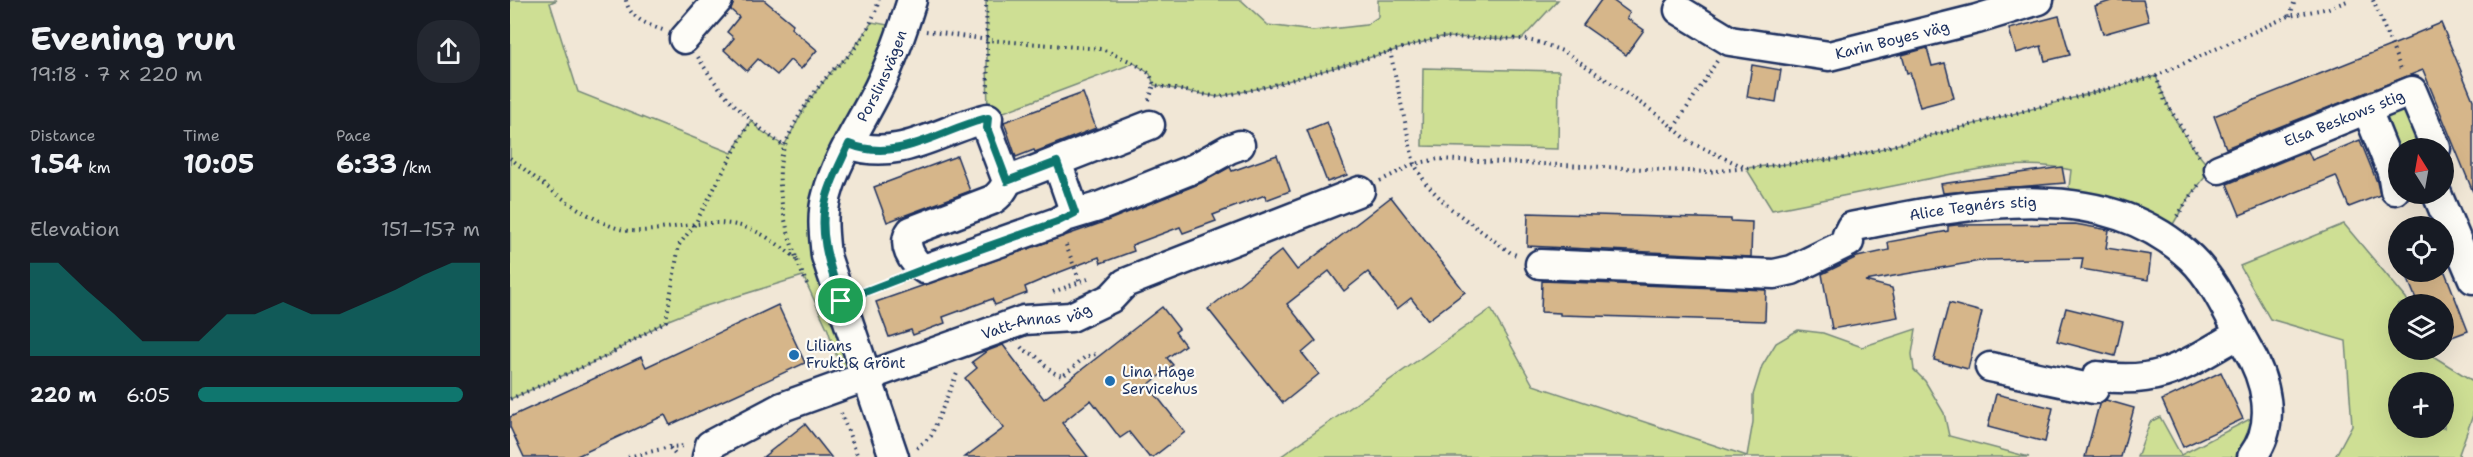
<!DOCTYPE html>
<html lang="en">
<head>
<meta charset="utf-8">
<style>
	body { margin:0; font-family:"Shantell Sans",sans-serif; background:#242831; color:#f1f3f6; height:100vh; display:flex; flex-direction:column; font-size:22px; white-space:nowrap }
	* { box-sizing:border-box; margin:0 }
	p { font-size:20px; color:#9ea1a6 }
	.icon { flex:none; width:33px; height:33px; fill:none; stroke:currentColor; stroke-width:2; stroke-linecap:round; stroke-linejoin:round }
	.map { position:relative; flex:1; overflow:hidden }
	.details { display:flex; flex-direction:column; background:#171b24; width:510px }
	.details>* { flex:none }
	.needle { width:39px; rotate:349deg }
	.buttons { position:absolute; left:1878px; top:138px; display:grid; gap:12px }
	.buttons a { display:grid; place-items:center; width:66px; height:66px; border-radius:50%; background:#171b24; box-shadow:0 6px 24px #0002; font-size:30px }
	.pin { position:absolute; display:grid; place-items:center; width:51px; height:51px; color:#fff; margin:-26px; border:3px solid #fff; border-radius:50%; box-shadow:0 2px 6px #0007 }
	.round { display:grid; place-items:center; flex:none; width:63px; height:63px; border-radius:24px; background:#242831 }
	.overview { display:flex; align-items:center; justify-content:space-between; height:102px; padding:0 30px }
	h1 { font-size:33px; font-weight:700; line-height:45px }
	.figures { display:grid; grid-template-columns:repeat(3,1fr); gap:9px; height:102px; padding:6px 30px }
	.figures div { display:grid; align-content:center }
	.figures b { font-size:26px; font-weight:700 }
	.figures small { font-size:16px; font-weight:400 }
	.figures p { font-size:16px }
	.chart { height:168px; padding:12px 30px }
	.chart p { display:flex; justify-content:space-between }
	.chart svg { width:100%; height:108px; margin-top:6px; fill:#0f766e; opacity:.7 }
	ul { padding:0 30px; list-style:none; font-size:20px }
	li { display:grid; grid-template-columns:96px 72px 1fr; align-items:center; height:45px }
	li i { height:15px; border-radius:8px; background:#0f766e }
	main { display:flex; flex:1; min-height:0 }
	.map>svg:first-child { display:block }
	.green { fill:#cedf94; stroke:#748779; stroke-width:1.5; fill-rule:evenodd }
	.building { fill:#d6b68a; stroke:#1b2f5e; stroke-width:1.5 }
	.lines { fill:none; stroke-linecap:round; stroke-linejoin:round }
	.minor-casing { stroke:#1b2f5e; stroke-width:33 }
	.path { stroke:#1b2f5e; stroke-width:4; stroke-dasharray:1.5 4.5; stroke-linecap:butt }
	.minor { stroke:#fdfcf7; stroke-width:28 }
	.route-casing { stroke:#fff; stroke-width:12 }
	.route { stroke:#0f766e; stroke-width:8 }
	.poi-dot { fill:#1f6fb2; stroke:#fdfcf7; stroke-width:2 }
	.labels { text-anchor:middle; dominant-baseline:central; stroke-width:4.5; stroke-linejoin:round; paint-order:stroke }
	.street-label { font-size:15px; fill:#1b2f5e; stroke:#fdfcf7 }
	.poi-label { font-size:15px; fill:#1b2f5e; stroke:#fdfcf7; text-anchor:start }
</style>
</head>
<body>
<main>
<section class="details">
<div class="overview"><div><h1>Evening run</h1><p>19:18 · 7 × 220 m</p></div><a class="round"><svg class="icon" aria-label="share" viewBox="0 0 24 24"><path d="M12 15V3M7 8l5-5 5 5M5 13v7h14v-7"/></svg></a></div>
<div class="figures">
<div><p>Distance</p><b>1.54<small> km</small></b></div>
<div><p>Time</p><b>10:05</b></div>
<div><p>Pace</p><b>6:33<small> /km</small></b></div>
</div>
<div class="chart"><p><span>Elevation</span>151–157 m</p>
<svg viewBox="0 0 160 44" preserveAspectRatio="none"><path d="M0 44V6L10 6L20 17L30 27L40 38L50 38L60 38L70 27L80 27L90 22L100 27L110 27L120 22L130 17L140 11L150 6L160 6V44z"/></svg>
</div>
<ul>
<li><b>220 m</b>6:05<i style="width:94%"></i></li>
</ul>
</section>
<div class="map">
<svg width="1963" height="457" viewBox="0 0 1963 457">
	<rect width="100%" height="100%" fill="#f1e7d6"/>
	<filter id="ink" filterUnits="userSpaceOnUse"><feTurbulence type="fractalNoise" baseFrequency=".0167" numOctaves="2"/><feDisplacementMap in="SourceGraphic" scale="12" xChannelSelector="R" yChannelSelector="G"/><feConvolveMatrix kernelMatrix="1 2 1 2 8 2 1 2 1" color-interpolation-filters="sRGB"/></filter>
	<g filter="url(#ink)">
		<g class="green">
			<polygon points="0,0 47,0 40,3 68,92 222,153 241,120 250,130 274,146 299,100 322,71 339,55 362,22 394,28 317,195 353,360 336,385 318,330 293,276 189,308 156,321 95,357 0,399"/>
			<polygon points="476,0 731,0 758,25 803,31 856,25 868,17 868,0 1048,0 1012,39 931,37 760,86 708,97 644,85 640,74 624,63 478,118"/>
			<polygon points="913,68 1049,71 1048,149 912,146"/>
			<path d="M1646,76C1658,110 1676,142 1701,169L1676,202L1655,238L1557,205L1561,170C1509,157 1449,173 1398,183C1352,192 1307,201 1262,210L1236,168L1336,158Z"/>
			<polygon points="1897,98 1917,148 1888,148 1888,163 1862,112"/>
			<path d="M1834,224L1896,298L1899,304H1888V350H1917L1918,353L1963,381V415L1949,454L1950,457H1825L1842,425L1836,341L1760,319L1730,266ZM1888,382H1934V428H1888Z"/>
			<polygon points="981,309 1023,385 1237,456 1243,422 1243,395 1252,366 1266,343 1288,330 1313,333 1352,347 1406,329 1402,354 1404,370 1415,381 1434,413 1439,436 1519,457 770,457"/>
			<polygon points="1757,410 1755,457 1627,457 1640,422 1650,417 1671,455"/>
		</g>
		<g class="building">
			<polygon points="224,0 254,0 283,24 281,28 307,50 291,69 280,60 267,75 248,59 237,71 214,50 224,38 217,32 229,17 221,10"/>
			<polygon points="1091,0 1102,0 1120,13 1117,18 1134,30 1116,55 1073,25"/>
			<polygon points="1604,0 1633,0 1639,21 1593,34 1585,6"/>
			<polygon points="1549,16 1560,55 1535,61 1531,46 1506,53 1499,29"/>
			<polygon points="1931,23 1963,100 1963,192 1913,70 1716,148 1704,116 1900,38 1900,36"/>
			<polygon points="1417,48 1422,66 1435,63 1444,98 1410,107 1400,72 1397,73 1392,55"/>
			<polygon points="1242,65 1271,70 1266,102 1237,97"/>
			<polygon points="573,93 586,128 525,152 524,150 506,157 494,122"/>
			<polygon points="817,122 837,175 817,182 797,130"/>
			<polygon points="1850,140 1867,182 1870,195 1839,207 1826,176 1730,215 1717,184 1798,151 1802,160"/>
			<polygon points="767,155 780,191 756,200 755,195 703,215 706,221 673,233 670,227 622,245 624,251 591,263 589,257 545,274 515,287 517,293 485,305 482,299 433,317 435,323 403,335 401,330 379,337 366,302 594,222 691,183 720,167 722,171"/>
			<polygon points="447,156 460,191 377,222 364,187"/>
			<polygon points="1552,167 1555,183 1433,193 1431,184"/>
			<polygon points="881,197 955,292 918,320 901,298 887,309 858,272 834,291 819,271 777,304 806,341 792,353 809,374 773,403 698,309 772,250 787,270"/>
			<polygon points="1018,213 1221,219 1221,221 1242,222 1241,257 1017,246"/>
			<polygon points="1565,224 1599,230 1596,248 1641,255 1638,280 1571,269 1573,258 1476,260 1355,281 1382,288 1388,317 1322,329 1312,274 1347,257 1379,250 1378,242 1438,231 1438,226 1446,225"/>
			<polygon points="1895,272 1935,272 1958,331 1934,340 1934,304 1908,304"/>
			<polygon points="1032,281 1256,290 1255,321 1050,315 1050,313 1031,312"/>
			<polygon points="1439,303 1472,312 1458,369 1424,360"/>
			<polygon points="268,305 295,363 160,425 155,415 65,457 14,457 0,427 0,417 131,357 136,367"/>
			<polygon points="652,307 669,329 665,332 675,345 657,358 663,365 638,385 675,432 643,457 639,457 619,432 610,438 581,400 552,423 578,457 455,457 494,428 455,378 467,368 462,362 477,351 493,345 534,399"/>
			<polygon points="1556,308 1613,322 1605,356 1547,341"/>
			<polygon points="1711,372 1733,419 1673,447 1652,400"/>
			<polygon points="1486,394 1543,408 1535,442 1478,427"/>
			<polygon points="1596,400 1624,408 1611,457 1575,457 1589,405"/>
			<polygon points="295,424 321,457 253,457"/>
		</g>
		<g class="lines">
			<g class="minor-casing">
				<g id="minor">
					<path id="s1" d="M1169,10L1220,41L1319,56L1467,19L1529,0"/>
					<polyline points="174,39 208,0"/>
					<polyline points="1857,110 1882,172 1885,190"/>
					<path d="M339,144C388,163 431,129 478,118L477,128L497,181C495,188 489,196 482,200L401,231C391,244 402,262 414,269L547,222L555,217L588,207L685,168L719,149L730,145"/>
					<polyline points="547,162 565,213"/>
					<path id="s2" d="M1709,169L1902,91L1926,148"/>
					<polyline points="497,181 640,125"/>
					<polyline points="1927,194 1963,279"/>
					<path id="s3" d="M1030,264L1264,274L1282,270L1339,242L1337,235L1341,227C1449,206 1591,172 1681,258C1706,282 1719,316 1736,346C1756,379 1768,423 1742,457"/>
					<path d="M1480,367L1584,389L1587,376C1651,386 1676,364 1729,334"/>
					<path id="s4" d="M197,457L200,445L272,407L514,320L561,317L601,298L615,283L850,191"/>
					<path id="s5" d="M384,457L316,256C314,236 311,215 317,195C327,157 352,122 369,87C383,59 393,29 402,0"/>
				</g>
			</g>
			<g class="path">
				<path d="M116,0C119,18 138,25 153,30"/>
				<polyline points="476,0 478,95"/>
				<polyline points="1863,0 1891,69"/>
				<polyline points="1780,16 1785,0"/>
				<polyline points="416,31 478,40 592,49 624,63 640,74 644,85 708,97 760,86 931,37 1012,39 1031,43 1055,52 1148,115 1180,142 1236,168"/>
				<polyline points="880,51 904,164 917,185 940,208 1001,253 1009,256"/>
				<path d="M188,57C209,93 240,123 274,146"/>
				<polyline points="1646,76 1655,101 1689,156"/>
				<polyline points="639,100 644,85"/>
				<polyline points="1164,128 1207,61"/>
				<path d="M0,158C29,181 84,227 120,231C137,232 155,228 171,226C226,218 245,225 288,260"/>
				<polyline points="870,181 904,164 928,159 1197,172 1336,158 1646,76 1779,16 1819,8 1840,0"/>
				<polyline points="1667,216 1690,183"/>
				<polyline points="556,245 570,282"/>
				<path d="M297,284C280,248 260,183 275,145C285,119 303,92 321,72C326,66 333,62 338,56C353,40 363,21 369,0"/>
				<polyline points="543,292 578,279"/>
				<polyline points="353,293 388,279"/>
				<path d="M511,347C516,353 523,353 528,358C537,367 540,373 553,376L575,357L589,353"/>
				<polyline points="0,399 95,357 156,321 169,245 185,224 241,120"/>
				<polyline points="331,413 348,457"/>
				<polyline points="160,448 167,457"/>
				<polyline points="407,448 421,436 448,371"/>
				<polyline points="118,457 160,447 175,446"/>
			</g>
			<use href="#minor" class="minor"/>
		</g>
	</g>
	<g class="lines" filter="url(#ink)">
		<g class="route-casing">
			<path id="route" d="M478,118L477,128L497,181L547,162L565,213L547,222L414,269L331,301C320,267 307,232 317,196C322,178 332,160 339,144C388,164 431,129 478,118Z"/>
		</g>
		<use href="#route" class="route"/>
	</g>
	<g class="poi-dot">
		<circle cx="284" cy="355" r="6"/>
		<circle cx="600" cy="381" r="6"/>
	</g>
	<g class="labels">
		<g class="street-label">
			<text stroke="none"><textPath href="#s1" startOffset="225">Karin Boyes väg</textPath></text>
			<text stroke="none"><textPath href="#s5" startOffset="405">Porslinsvägen</textPath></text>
			<text stroke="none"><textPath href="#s2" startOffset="135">Elsa Beskows stig</textPath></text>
			<text stroke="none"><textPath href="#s3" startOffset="456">Alice Tegnérs stig</textPath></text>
			<text stroke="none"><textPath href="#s4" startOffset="363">Vatt-Annas väg</textPath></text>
		</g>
		<g class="poi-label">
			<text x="296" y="346">Lilians<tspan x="296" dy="17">Frukt &amp; Grönt</tspan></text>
			<text x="612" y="372">Lina Hage<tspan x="612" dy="17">Servicehus</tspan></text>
		</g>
	</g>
</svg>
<div class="buttons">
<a><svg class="needle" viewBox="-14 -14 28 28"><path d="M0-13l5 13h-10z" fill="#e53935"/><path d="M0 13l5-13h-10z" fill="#9ea1a6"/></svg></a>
<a><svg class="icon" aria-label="locate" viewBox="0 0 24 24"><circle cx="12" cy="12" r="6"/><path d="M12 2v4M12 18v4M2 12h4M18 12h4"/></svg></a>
<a><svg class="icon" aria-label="layers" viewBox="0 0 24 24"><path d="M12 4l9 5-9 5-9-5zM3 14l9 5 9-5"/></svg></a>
<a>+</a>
</div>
<div class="pin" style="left:331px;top:301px;background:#1e9e55"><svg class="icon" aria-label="arrive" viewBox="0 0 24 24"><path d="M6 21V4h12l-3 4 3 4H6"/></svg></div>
</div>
</main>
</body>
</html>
